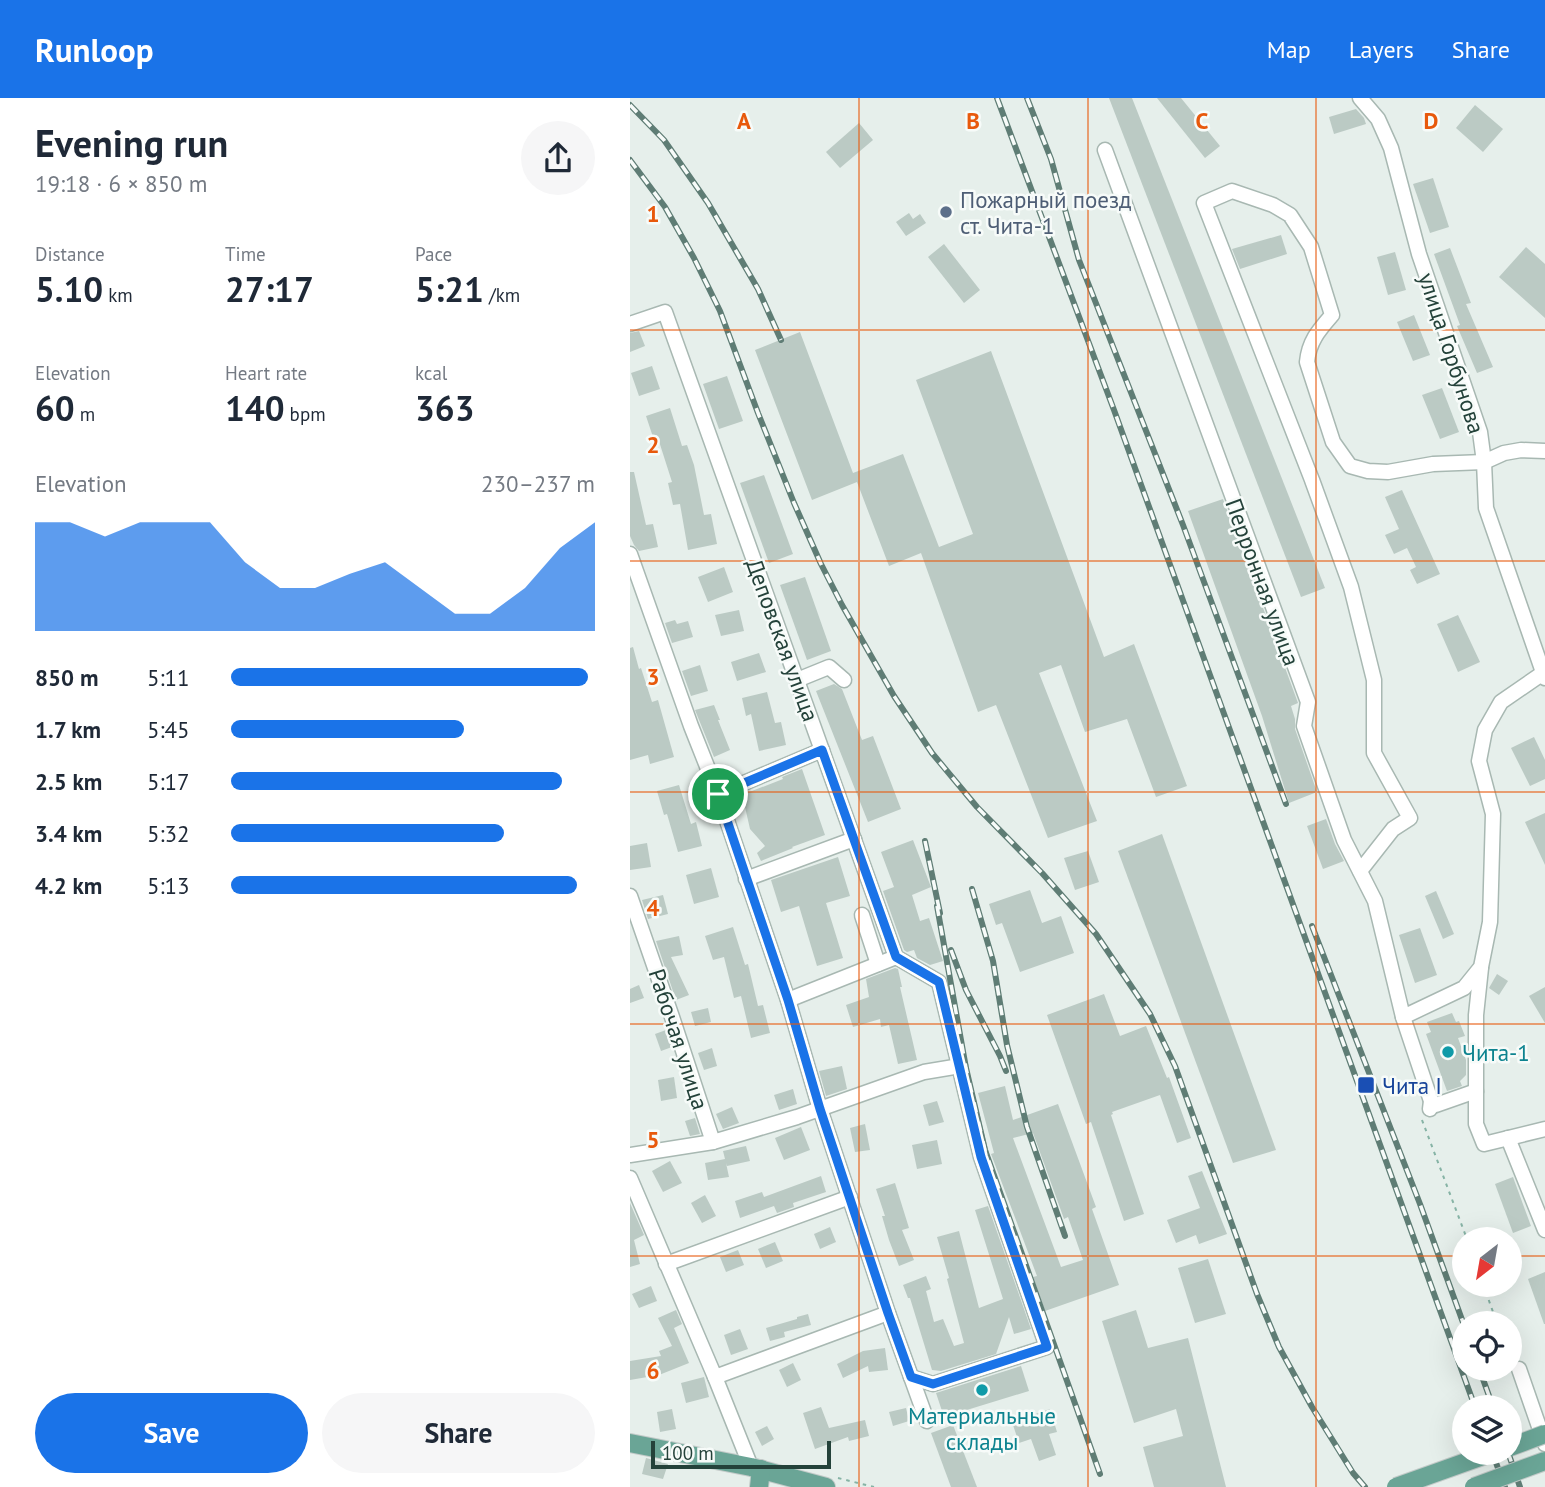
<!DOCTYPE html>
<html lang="en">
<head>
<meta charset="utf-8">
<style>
	body { margin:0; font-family:"PT Sans",sans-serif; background:#f6f6f7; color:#1f2937; height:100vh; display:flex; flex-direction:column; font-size:26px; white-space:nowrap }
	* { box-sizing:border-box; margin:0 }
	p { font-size:23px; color:#747a83 }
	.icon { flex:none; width:38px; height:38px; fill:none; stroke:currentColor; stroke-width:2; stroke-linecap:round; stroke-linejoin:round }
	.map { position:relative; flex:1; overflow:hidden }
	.panel { display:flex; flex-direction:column; background:#fff; width:630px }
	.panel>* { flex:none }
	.needle { width:46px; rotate:211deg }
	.fabs { position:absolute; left:822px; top:1129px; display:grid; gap:14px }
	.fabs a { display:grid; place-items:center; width:70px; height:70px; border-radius:50%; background:#fff; box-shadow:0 7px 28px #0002; font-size:35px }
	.scale { position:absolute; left:21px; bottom:18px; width:180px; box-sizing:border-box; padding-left:7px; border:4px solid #24423a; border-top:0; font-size:19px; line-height:24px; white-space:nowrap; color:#24423a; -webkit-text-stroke:5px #f7fbf9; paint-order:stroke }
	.pin { position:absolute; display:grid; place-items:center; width:60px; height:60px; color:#fff; margin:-30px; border:4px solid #fff; border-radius:50%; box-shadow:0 2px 7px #0007 }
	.round { display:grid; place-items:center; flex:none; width:74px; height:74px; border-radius:37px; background:#f6f6f7 }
	.summary { display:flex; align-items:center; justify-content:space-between; height:119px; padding:0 35px }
	h1 { font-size:38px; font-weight:700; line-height:52px }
	.figures { display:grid; grid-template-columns:repeat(3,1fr); gap:10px; height:119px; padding:7px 35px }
	.figures div { display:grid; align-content:center }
	.figures b { font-size:35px; font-weight:700 }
	.figures small { font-size:19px; font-weight:400 }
	.figures p { font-size:19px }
	.chart { height:196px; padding:14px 35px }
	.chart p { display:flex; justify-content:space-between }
	.chart svg { width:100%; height:126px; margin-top:7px; fill:#1a73e8; opacity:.7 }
	.button { display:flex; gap:14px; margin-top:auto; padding:14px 35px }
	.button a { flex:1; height:80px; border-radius:42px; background:#1a73e8; color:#fff; font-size:28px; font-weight:700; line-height:80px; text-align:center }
	.button a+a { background:#f6f6f7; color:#1f2937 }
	ul { padding:0 35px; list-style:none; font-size:23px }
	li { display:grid; grid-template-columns:112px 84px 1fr; align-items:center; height:52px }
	li i { height:18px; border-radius:9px; background:#1a73e8 }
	header { display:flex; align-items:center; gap:42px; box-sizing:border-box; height:98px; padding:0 35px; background:#1a73e8; color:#fff }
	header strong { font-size:33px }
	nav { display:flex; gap:38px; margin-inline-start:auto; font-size:24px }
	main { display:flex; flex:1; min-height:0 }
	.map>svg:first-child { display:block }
	.building { fill:#bbcac4; fill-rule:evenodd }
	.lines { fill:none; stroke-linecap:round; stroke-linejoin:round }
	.minor-casing { stroke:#a8b8b2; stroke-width:17 }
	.major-casing { stroke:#c2cac8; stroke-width:20 }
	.path { stroke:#86b3a5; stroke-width:2; stroke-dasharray:3.5 5; stroke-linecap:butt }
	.minor { stroke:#fff; stroke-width:14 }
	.major { stroke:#6aa596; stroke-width:18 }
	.rail-casing { stroke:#5f7d75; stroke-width:6 }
	.rail { stroke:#f7fbf9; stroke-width:3.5; stroke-dasharray:10; stroke-linecap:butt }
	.major-bridge-casing { stroke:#c2cac8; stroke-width:20; stroke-linecap:butt }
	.major-bridge { stroke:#6aa596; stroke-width:18 }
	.route-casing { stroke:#fff; stroke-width:14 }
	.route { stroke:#1a73e8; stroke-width:9 }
	.grid { fill:none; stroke:#e8590c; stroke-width:2; stroke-opacity:0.55 }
	.service-dot { fill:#5c6f8a; stroke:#f7fbf9; stroke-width:2.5 }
	.culture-dot { fill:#0f9aa8; stroke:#f7fbf9; stroke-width:2.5 }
	.transit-dot { fill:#1a4fb4; stroke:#f7fbf9; stroke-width:2.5 }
	.labels { text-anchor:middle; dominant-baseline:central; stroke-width:5; stroke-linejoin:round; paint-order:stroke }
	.service-label { font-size:23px; fill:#4e5e75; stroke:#f7fbf9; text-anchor:start }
	.street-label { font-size:23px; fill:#24423a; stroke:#f7fbf9 }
	.culture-label { font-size:23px; fill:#0d838f; stroke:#f7fbf9; text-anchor:start }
	.transit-label { font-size:23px; fill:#164399; stroke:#f7fbf9; text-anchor:start }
	.grid-label { font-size:23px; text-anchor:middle; font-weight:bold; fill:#e8590c; stroke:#f7fbf9; stroke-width:5; stroke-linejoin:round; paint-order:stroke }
</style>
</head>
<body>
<header>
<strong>Runloop</strong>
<nav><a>Map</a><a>Layers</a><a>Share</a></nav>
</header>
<main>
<section class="panel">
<div class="summary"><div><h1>Evening run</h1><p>19:18 · 6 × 850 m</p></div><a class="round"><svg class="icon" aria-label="share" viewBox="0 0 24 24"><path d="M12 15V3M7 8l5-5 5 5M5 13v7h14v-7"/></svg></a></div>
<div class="figures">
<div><p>Distance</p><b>5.10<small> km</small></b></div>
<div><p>Time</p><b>27:17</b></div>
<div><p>Pace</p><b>5:21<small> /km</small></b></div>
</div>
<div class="figures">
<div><p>Elevation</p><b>60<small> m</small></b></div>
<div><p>Heart rate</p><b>140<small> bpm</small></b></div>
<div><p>kcal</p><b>363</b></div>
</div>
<div class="chart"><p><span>Elevation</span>230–237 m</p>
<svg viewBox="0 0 160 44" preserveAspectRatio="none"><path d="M0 44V6L10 6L20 11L30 6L40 6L50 6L60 20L70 29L80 29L90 24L100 20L110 29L120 38L130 38L140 29L150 15L160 6V44z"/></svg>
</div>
<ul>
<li><b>850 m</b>5:11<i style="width:98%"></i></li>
<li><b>1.7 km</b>5:45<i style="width:64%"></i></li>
<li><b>2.5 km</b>5:17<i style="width:91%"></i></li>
<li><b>3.4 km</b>5:32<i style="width:75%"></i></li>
<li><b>4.2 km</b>5:13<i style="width:95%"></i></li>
</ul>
<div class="button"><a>Save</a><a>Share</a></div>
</section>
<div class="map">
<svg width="915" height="1389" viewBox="0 0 915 1389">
	<rect width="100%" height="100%" fill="#e6efeb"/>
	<g class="building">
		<polygon points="479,0 502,0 695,490 671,499"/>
		<polygon points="527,0 551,0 590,48 575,60"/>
		<polygon points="845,7 873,31 853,54 826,30"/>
		<polygon points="726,11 734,20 736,26 704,36 699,19"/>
		<polygon points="229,25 243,42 210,70 196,54"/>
		<polygon points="803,80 819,129 800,135 783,86"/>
		<polygon points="279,115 283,121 290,116 296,125 276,138 266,124"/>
		<polygon points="651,137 657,156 610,171 602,151"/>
		<polygon points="314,146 350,192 334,205 298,159"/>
		<polygon points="896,149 915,166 915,220 869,179"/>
		<polygon points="820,150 841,205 836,206 863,269 847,275 827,228 830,227 804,156"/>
		<polygon points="765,154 776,192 758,197 747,159"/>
		<polygon points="784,217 800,257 783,263 767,224"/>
		<polygon points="9,233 15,248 0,254 0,235"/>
		<polygon points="170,234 223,375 273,356 309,449 343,436 286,282 361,253 474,559 504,546 557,688 526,699 497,621 455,634 431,567 409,575 467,723 418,740 366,607 348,614 291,455 259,468 227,384 182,402 125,252"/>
		<polygon points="22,268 30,291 9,298 1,275"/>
		<polygon points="97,278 113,323 89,331 73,286"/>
		<polygon points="812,290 829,334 810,341 792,297"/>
		<polygon points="40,310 52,348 57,347 64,367 74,417 81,416 87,446 58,452 50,406 43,407 38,385 42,384 27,337 23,339 16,318"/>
		<polygon points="0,374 4,374 16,427 23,426 28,449 9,453 4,447 0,438"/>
		<polygon points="134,377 163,456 139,465 110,385"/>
		<polygon points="772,392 810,476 787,486 780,472 786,469 777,450 764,456 755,437 769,431 755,399"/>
		<polygon points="593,401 668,605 661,608 665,621 665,631 687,694 659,705 632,618 558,413"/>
		<polygon points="94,469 103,494 78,504 68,479"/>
		<polygon points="175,479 201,553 177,562 150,487"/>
		<polygon points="109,512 114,533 91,538 85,517"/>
		<polygon points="828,517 850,564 828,574 807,526"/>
		<polygon points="45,522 47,526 58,523 63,539 42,545 35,525"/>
		<polygon points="3,549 9,571 11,570 22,604 28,602 44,659 20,666 18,657 0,662 0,550"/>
		<polygon points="129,555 136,574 107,583 101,564"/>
		<polygon points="70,567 78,593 61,598 52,573"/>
		<polygon points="204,586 212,591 232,642 243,638 271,711 238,724 186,593"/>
		<polygon points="137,594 145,625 151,624 156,647 129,653 121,616 116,618 112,600"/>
		<polygon points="84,607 90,622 88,622 100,652 84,659 65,612"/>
		<polygon points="904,639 915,662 915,681 900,688 881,650"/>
		<polygon points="172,671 195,737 162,749 163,750 131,763 127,755 135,748 120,731 115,709 107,707 104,700 153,681 152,679"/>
		<polygon points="49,687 61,726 66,724 72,748 48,754 37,716 34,717 27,693"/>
		<polygon points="915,715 915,767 895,724"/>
		<polygon points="696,721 705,746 714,763 693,771 677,728"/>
		<polygon points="532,736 646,1052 603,1065 488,753"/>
		<polygon points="283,742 301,789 282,797 290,823 299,820 313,863 300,867 287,860 284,852 277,854 274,852 253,793 264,789 251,754"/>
		<polygon points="17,745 21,769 0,772 0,748"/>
		<polygon points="458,753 469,784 445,792 434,760"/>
		<polygon points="208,759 220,798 196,805 213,860 187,868 169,808 151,814 141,782"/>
		<polygon points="81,770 89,799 64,806 56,777"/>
		<polygon points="400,792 412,825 431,818 444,855 390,874 372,825 366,827 359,806"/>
		<polygon points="806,793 824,836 813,841 795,798"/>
		<polygon points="33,797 38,816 18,821 12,802"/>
		<polygon points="103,829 115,867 118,866 128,908 133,907 140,935 121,940 111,898 104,900 94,859 83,862 75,838"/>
		<polygon points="790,830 807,877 785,885 769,837"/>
		<polygon points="49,838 53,857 41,859 59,897 46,902 26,843"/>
		<polygon points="265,870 268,871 272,889 270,889 287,962 268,966 259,927 251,929 250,921 223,929 216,907 239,899 236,881"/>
		<polygon points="867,876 878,883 869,897 859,890"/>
		<polygon points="9,887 14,900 0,905 0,891"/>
		<polygon points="915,889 915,925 899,898"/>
		<polygon points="474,896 490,938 516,928 537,980 539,979 561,1040 547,1045 530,997 482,1014 483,1016 481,1017 514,1116 494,1123 461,1024 456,1026 417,917"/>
		<polygon points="78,910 81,924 65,928 61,914"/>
		<polygon points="822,915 826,924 829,923 835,938 828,940 836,962 836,977 830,983 832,988 817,993 796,936 801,934 797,924"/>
		<polygon points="36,932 42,949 31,953 25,936"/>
		<polygon points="82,950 87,968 74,972 68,955"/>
		<polygon points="212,968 217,991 196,998 189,973"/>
		<polygon points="44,979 47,1000 31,1003 28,982"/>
		<path d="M375,988L383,1022L428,1006L466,1109L462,1111L489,1187L415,1213L403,1179L407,1178L361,1056L364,1055L348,995ZM403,1035L434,1121L438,1119L453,1162L431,1169L383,1040Z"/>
		<polygon points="163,991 167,1006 149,1012 144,997"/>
		<polygon points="307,1003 314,1024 299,1028 293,1007"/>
		<polygon points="102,1009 109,1025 93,1031 86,1016"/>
		<polygon points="65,1020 70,1036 60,1038 55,1023"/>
		<polygon points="235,1026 240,1052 225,1054 220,1030"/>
		<polygon points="171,1029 180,1052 154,1062 145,1040"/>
		<polygon points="307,1042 312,1066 287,1071 282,1047"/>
		<polygon points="116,1048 120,1063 97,1068 96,1065 99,1079 78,1082 75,1065 95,1061 93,1053"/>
		<polygon points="40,1063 52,1085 33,1094 22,1073"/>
		<polygon points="572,1073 597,1136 569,1146 566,1137 546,1145 537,1122 570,1110 558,1078"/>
		<polygon points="191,1078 196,1094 163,1105 164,1109 147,1115 144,1108 110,1120 105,1103 132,1094 134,1099"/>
		<polygon points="883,1079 901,1128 883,1135 865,1086"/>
		<polygon points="265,1085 279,1130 272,1132 284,1162 269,1168 259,1142 252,1118 255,1118 246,1091"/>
		<polygon points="75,1097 86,1118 72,1125 61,1105"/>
		<polygon points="0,1105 14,1137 4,1142 10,1166 0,1169"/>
		<polygon points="358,1108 401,1231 384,1236 379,1219 366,1256 311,1273 302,1272 280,1200 278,1200 273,1187 296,1178 301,1191 296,1193 304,1224 313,1221 324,1248 334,1245 317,1181 319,1180 307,1139 329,1133 349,1210 373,1201 345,1112"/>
		<polygon points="200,1129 206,1144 190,1151 184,1136"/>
		<polygon points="145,1144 153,1163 136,1170 128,1151"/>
		<polygon points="108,1152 114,1167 96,1174 90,1159"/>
		<polygon points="578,1161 596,1216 565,1225 548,1170"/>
		<polygon points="915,1174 915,1226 914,1226 898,1181"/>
		<polygon points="21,1188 27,1203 9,1210 2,1196"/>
		<polygon points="46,1212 52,1226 44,1230 59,1265 29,1277 0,1282 0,1263 31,1258 29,1253 42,1248 28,1220"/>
		<polygon points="506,1212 518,1250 558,1240 596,1389 524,1389 513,1349 553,1338 546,1311 504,1325 472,1223"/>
		<polygon points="178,1216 181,1227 154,1234 155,1239 140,1243 136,1230 167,1221 167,1219"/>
		<polygon points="110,1231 118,1251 101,1257 94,1237"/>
		<polygon points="255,1250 258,1272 239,1274 238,1268 213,1280 207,1266 233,1253"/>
		<polygon points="163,1265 171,1282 157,1289 149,1272"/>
		<polygon points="391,1268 399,1293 314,1319 306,1295"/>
		<polygon points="74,1279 79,1299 56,1305 51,1285"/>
		<polygon points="191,1309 199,1330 235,1322 239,1338 219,1343 218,1339 185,1351 173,1315"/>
		<polygon points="276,1310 279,1323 263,1328 259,1314"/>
		<polygon points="42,1311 46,1331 30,1334 27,1314"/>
		<polygon points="420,1311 427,1334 419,1336 426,1357 409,1363 401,1341 389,1345 382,1324"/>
		<polygon points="323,1327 347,1389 321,1389 301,1335"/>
		<polygon points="137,1328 144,1341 132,1348 125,1334"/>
		<polygon points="16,1360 38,1366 33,1381 12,1376"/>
	</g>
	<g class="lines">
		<g class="minor-casing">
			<g id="minor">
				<polyline points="730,0 748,21 761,50 789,156 850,334 854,364 856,410 915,580"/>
				<polyline points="475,52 678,604 674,628 714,742 745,803 773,919 834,890 851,869 860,824 863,716 849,663 855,632 871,604 913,575"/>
				<polyline points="0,226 35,214 266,859 309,884 351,1059 417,1249 303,1286 281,1279"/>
				<polyline points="0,456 61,628 88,696 158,902 190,1011 258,1215 297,1323"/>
				<polyline points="167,582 199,569 214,582"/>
				<polyline points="88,696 192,652"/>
				<path d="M730,773L763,731L780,720L744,655V582L721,489L682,382L574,105L602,93L643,107L660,117L681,149L702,217C689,232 679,243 677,264L703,344L720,368L738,373L758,374L803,366L854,364L874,355L891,352L915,353"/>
				<polyline points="116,781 224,741"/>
				<polyline points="0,798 42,919 83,1044"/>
				<polyline points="232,817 248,866"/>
				<polyline points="851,870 846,917 846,1026 854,1046 915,1031"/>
				<polyline points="158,902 266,859"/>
				<polyline points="773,919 801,1003 800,1011"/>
				<polyline points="801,1003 806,1007 846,993"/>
				<polyline points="878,1040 915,1132"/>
				<polyline points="0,1057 83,1044 167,1019 294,974 330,968"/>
				<polyline points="0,1080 85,1279 121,1369"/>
				<polyline points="36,1166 220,1099"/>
				<polyline points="889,1271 915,1346"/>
				<polyline points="85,1279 258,1215"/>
			</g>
		</g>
		<g class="major-casing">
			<g id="major">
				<polyline points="0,1345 121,1369 196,1389"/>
				<polyline points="129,1389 131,1371"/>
			</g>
		</g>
		<g class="path">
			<polyline points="792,1022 837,1141"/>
			<polyline points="853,1186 867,1225"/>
			<polyline points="208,1380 244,1389"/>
		</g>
		<use href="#minor" class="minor"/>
		<use href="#major" class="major"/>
		<g class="rail-casing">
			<g id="rail">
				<polyline points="367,0 484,312 845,1309"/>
				<polyline points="397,0 421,61 449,162 553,427 656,706"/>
				<polyline points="0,7 34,42 78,105 128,191 151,242"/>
				<polyline points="0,62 35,109 64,160 90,213 128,315 164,405 191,466 212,507 264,598 302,655 347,709 412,775 466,836 520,916 545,968 627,1196 649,1249 682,1309 723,1375 735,1389"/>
				<polyline points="295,743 310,815"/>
				<polyline points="342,791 363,863 377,947 397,1029 435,1138"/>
				<polyline points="307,808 336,970 355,1052 470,1376"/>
				<polyline points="682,828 790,1106 835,1230"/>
				<polyline points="321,852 336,892 370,958 376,973"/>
				<polyline points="849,1270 863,1309"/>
				<polyline points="862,1354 875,1389"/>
				<polyline points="878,1354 890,1389"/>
			</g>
		</g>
		<use href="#rail" class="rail"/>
		<g class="major-bridge-casing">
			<g id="major-bridge">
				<polyline points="880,1349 915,1336"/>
				<polyline points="766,1389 864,1354"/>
				<polyline points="844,1389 915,1363"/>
			</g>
		</g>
		<use href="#major-bridge" class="major-bridge"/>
	</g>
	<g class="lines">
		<g class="route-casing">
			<polygon id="route" points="192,652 266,859 309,884 351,1059 417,1249 303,1286 281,1279 258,1215 190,1011 158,902 88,696"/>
		</g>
		<use href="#route" class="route"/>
	</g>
	<path class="grid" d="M229,0V1389M458,0V1389M686,0V1389M0,232H915M0,463H915M0,694H915M0,926H915M0,1158H835M880,1158H915"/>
	<circle class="service-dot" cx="316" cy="114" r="7"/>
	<g class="culture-dot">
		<circle cx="818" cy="954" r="7"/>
		<circle cx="352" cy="1292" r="7"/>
	</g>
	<rect class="transit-dot" x="727" y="978" width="18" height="18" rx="3.5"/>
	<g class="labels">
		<g class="service-label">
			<text x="330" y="101">Пожарный поезд<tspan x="330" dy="26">ст. Чита-1</tspan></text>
		</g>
		<g class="street-label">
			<text transform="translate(822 255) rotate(72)">улица Горбунова</text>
			<text transform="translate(633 484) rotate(70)">Перронная улица</text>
			<text transform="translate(153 542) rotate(70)">Деповская улица</text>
			<text transform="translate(49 941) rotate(72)">Рабочая улица</text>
		</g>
		<g class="culture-label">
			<text x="832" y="954">Чита-1</text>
			<text x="352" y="1317" text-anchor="middle">Материальные<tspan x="352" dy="26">склады</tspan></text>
		</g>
		<g class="transit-label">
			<text x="752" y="987">Чита I</text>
		</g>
	</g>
	<g class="grid-label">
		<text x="114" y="31">A</text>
		<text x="343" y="31">B</text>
		<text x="572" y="31">C</text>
		<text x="801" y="31">D</text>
		<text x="23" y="124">1</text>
		<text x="23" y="355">2</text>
		<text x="23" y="587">3</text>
		<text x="23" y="818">4</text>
		<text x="23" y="1050">5</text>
		<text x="23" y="1281">6</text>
	</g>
</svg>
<div class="fabs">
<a><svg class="needle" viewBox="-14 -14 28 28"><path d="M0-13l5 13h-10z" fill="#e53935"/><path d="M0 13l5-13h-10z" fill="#747a83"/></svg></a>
<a><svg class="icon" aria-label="locate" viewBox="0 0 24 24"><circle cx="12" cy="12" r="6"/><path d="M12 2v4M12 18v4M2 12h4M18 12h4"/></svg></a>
<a><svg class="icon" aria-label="layers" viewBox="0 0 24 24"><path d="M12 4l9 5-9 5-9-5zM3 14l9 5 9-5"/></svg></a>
</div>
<div class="scale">100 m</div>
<div class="pin" style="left:88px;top:696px;background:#1e9e55"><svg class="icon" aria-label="arrive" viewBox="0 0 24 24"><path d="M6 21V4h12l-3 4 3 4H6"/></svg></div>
</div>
</main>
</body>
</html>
